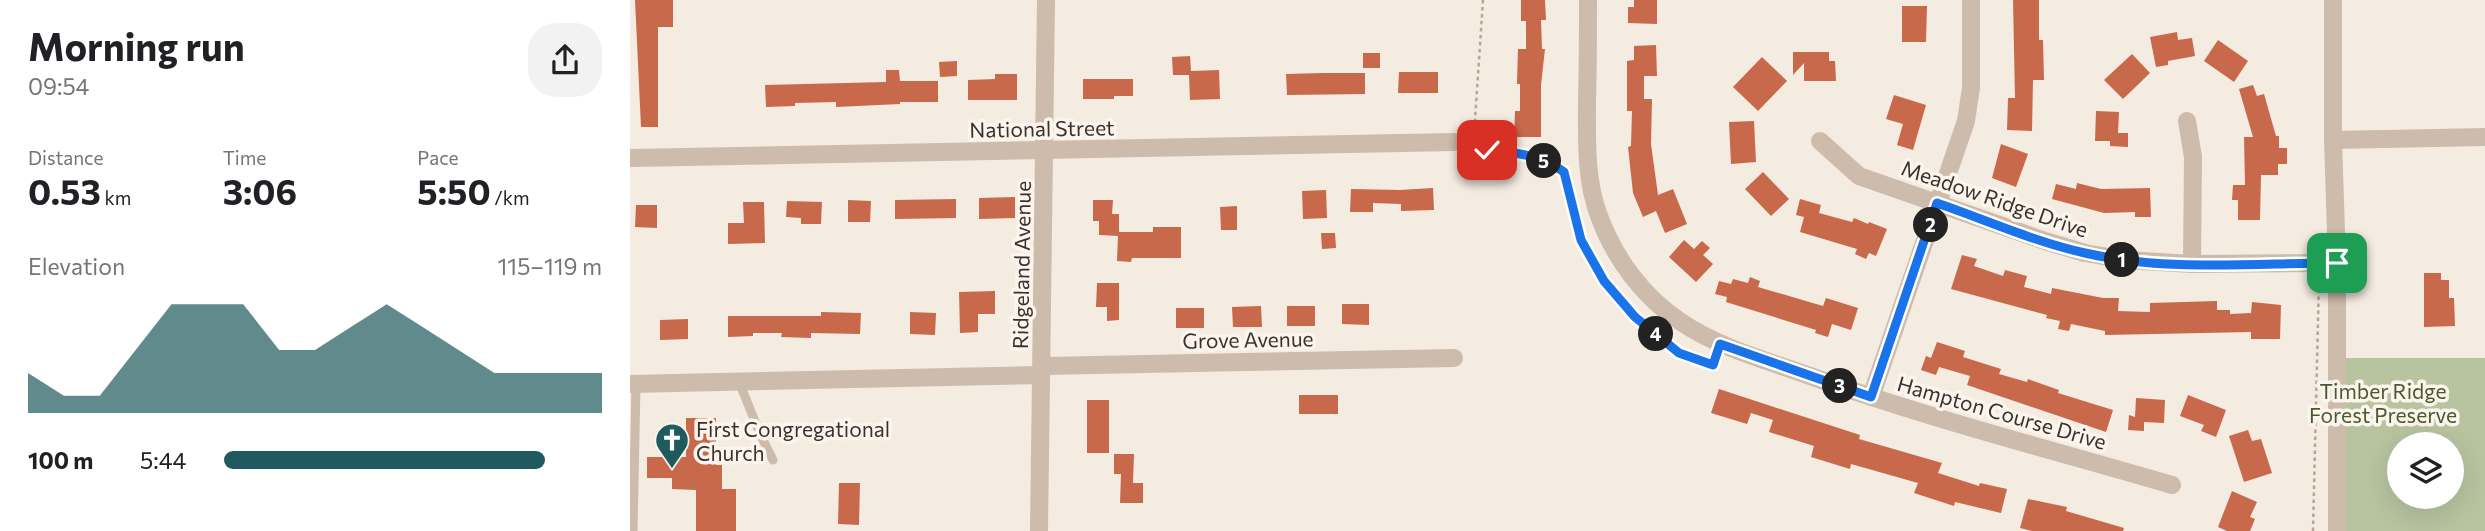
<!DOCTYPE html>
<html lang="en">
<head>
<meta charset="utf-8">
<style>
	body { margin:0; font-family:Commissioner,sans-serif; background:#f2f2f2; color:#202124; height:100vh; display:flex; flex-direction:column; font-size:26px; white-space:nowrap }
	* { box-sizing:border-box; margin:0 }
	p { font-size:23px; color:#757577 }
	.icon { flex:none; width:38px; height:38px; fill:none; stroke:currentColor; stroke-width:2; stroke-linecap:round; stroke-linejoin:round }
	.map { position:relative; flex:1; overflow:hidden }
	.side { display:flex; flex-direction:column; background:#fff; width:630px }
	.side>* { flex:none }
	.controls { position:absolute; left:1757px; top:432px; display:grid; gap:14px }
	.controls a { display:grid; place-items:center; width:77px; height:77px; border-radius:50%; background:#fff; box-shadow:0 7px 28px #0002; font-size:35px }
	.pin { position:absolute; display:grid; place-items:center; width:60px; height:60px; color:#fff; margin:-30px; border-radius:14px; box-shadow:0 4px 10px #0006 }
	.km { position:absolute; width:35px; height:35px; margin:-18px; border-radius:50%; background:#222; color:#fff; font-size:19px; line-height:35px; text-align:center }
	.round { display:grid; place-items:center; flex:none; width:74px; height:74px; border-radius:28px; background:#f2f2f2 }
	.head { display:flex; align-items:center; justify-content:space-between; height:119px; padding:0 28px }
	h1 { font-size:38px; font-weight:700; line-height:52px }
	.figures { display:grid; grid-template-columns:repeat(3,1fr); gap:10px; height:119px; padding:7px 28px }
	.figures div { display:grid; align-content:center }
	.figures b { font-size:35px; font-weight:700 }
	.figures small { font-size:19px; font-weight:400 }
	.figures p { font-size:19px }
	.chart { height:196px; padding:14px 28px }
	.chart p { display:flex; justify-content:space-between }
	.chart svg { width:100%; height:126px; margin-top:7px; fill:#1f5a5e; opacity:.7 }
	ul { padding:0 28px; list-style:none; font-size:23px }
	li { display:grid; grid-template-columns:112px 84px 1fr; align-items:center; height:52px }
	li i { height:18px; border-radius:9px; background:#1f5a5e }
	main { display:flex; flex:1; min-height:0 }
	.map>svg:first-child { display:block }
	.green { fill:#b8c4a0; fill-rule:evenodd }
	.building { fill:#c8694b }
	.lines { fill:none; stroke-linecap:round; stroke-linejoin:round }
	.path { stroke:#b9a596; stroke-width:2.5; stroke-dasharray:3.5 3.5; stroke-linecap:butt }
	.service { stroke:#cdbbac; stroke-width:9 }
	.minor { stroke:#cdbbac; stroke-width:18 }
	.tertiary { stroke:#cdbbac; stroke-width:18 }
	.route-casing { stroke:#fff; stroke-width:14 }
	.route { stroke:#1a73e8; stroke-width:9 }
	.labels { text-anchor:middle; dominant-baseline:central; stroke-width:7; stroke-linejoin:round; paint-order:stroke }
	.street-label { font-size:21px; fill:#3b302b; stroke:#fbf5ee }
	.park-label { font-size:21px; fill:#4a5a2e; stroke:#fbf5ee }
	.poi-label { font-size:21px; fill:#3b302b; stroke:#fbf5ee; text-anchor:start }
</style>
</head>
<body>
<main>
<section class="side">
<div class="head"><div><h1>Morning run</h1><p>09:54</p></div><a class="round"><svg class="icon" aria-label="share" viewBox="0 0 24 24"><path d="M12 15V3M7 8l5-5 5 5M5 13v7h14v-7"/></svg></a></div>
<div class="figures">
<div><p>Distance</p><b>0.53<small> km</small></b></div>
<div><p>Time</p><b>3:06</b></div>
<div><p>Pace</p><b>5:50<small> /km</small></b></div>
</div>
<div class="chart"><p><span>Elevation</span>115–119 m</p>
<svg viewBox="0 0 160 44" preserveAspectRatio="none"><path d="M0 44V30L10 38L20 38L30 22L40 6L50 6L60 6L70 22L80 22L90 14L100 6L110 14L120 22L130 30L140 30L150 30L160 30V44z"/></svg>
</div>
<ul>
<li><b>100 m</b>5:44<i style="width:85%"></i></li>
</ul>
</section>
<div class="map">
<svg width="1855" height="531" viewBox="0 0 1855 531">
	<rect width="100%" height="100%" fill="#f4ebe1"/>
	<path class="green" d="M1707,358H1855V531H1707ZM1769,444H1822V497H1769Z"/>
	<g class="building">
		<polygon points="5,0 43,0 43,27 28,27 28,127 11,127"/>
		<polygon points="891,0 915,0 916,20 911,20 912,49 915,49 911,85 911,137 884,137 885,111 890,111 890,84 887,84 888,49 896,49 896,21 891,21"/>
		<polygon points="1004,0 1027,0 1027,24 998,23 998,7 1004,7"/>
		<polygon points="1383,0 1409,0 1409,40 1413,40 1414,80 1403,80 1402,131 1377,130 1378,98 1385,98"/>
		<polygon points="1272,6 1297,6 1296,42 1272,42"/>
		<polygon points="1547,32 1548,40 1562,38 1565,56 1538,61 1538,65 1526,67 1520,37"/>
		<polygon points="1588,40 1618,61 1604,82 1574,61"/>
		<polygon points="1026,45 1027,76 1014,76 1014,99 1022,99 1021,144 1028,195 1043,189 1057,224 1035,233 1026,211 1013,217 1003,193 998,147 1001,146 1002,111 997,111 997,61 1004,60 1004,46"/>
		<polygon points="1163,52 1199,52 1199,61 1205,61 1206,81 1174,81 1174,63 1163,75"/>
		<rect x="733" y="53" width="17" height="15"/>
		<polygon points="1502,54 1520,73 1493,99 1474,80"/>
		<polygon points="560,56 561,71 589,70 590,99 560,100 559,75 543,75 542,57"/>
		<polygon points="1132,57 1157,81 1128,111 1103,87"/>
		<polygon points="327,61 327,76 310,77 309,62"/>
		<polygon points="256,70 269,70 270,81 308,81 308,102 270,102 270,104 206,107 206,102 165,103 165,106 136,107 135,85 256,82"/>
		<polygon points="769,72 808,72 808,93 768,93"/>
		<polygon points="693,73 735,73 735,94 657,95 656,74"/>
		<polygon points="365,74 387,74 387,100 338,100 338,80 365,79"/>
		<polygon points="453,79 503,79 503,96 484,96 484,99 453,99"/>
		<polygon points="1623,85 1627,96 1634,94 1646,136 1649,136 1649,148 1657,148 1657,164 1648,164 1648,175 1631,175 1630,220 1608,220 1608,200 1602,200 1603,185 1615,185 1614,137 1623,137 1609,89"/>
		<polygon points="1264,95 1296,105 1283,150 1267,145 1273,124 1256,119"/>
		<polygon points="1466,111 1489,112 1488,133 1498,133 1498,147 1480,146 1480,141 1465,141"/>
		<polygon points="1124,121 1126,162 1101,164 1099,122"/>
		<polygon points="1371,144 1398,154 1386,187 1362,178"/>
		<polygon points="1133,172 1159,199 1141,216 1115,189"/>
		<polygon points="1447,183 1471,189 1520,188 1521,217 1505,217 1505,212 1474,213 1422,199 1426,184 1446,189"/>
		<polygon points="803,188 804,210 771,211 771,204 743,203 743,212 720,212 721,189 770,190"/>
		<polygon points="696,190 697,218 673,219 672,191"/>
		<polygon points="385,197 385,218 349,219 349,198"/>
		<polygon points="326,199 326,218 265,219 265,200"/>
		<polygon points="1170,199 1191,205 1189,213 1222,222 1224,218 1238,224 1239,222 1257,229 1246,256 1239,253 1236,259 1225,254 1227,249 1170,232 1174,217 1166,215"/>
		<polygon points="218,200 241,201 240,222 218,222"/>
		<polygon points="463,200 483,200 482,214 489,214 489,232 523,232 523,227 551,227 551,258 502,258 501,262 487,261 488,236 469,235 469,221 463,221"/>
		<polygon points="157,201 192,202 191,224 171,224 171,218 156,217"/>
		<polygon points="113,202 134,202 135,243 98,244 98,223 114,223"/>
		<polygon points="6,205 27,205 27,228 5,227"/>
		<polygon points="607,206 607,230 591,230 590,207"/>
		<polygon points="691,233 705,233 706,248 692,249"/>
		<polygon points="1054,240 1064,249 1072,241 1080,248 1073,255 1083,264 1066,282 1039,257"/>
		<polygon points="1332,255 1347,259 1344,266 1373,276 1375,270 1397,276 1394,287 1421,294 1422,288 1473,298 1489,298 1488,311 1520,312 1520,303 1587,301 1587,310 1600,310 1600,314 1621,313 1622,302 1651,305 1650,339 1621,339 1621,332 1475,335 1475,331 1441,324 1439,331 1428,329 1430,321 1416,318 1417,315 1321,289"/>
		<polygon points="1794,273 1811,273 1811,280 1819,280 1819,298 1824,298 1825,326 1794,327"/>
		<polygon points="1120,277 1130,281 1128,287 1193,306 1196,298 1228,308 1221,330 1202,324 1198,337 1185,333 1186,330 1096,302 1097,297 1085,294 1089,281 1101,284 1103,279 1118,283"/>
		<polygon points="467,283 489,283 489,320 477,321 477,307 466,307"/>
		<polygon points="365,291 365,314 348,314 348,332 330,333 329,292"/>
		<polygon points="712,304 739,304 739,325 712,324"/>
		<polygon points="631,306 632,327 603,327 602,307"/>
		<rect x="657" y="306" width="28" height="20"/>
		<rect x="546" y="308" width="28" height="20"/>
		<polygon points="191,312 231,313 230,334 181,333 181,338 151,337 152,333 123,333 123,336 98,337 98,316 191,316"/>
		<polygon points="280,312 306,313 305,335 280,334"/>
		<polygon points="58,319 58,339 30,340 30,320"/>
		<polygon points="1307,342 1335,351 1333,357 1371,369 1369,374 1397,382 1398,379 1429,390 1428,393 1483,410 1476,432 1337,385 1340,376 1309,367 1306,375 1291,370 1296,356 1301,358"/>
		<polygon points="1089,389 1230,435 1229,439 1312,463 1308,473 1349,486 1350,483 1377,489 1371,513 1325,502 1324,506 1284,493 1288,483 1221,464 1220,469 1181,457 1184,446 1139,432 1143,420 1121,413 1117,424 1081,413"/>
		<rect x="669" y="395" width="39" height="19"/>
		<polygon points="1558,395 1596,410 1586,437 1571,431 1574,425 1550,416"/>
		<polygon points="1506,398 1535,400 1534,423 1514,422 1514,431 1498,430 1499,415 1505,417"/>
		<rect x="457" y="400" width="22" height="53"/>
		<polygon points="56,418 86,418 86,465 92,465 92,489 106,489 106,531 66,531 66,490 42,489 42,478 17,478 17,457 56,457"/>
		<polygon points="1618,430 1622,441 1631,439 1642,473 1614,482 1599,436"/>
		<polygon points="484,454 504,454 503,483 513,483 513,503 490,503 491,474 484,474"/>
		<polygon points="209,483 230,483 229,525 208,524"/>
		<polygon points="1602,491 1627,502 1620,517 1625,519 1620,531 1597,531 1588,527"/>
		<polygon points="1398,499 1437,507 1436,511 1494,528 1493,531 1402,531 1390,528"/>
	</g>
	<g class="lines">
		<g class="path">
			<path d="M853,0L845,120L857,150C885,152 910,155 935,172L951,240L974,281L1005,317L1049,353L1083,365L1086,357"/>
			<polyline points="1683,531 1689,279"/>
		</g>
		<g class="service">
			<polyline points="109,382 131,436 143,460"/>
			<polyline points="3,531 6,384"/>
		</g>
		<g class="minor">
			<path d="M958,0C958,33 958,67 957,100C957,139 955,179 969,216C985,259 1013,297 1051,322C1091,349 1139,361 1183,377C1301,419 1422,450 1542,485"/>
			<polyline points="1557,121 1563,157 1562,264"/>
			<polyline points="1703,140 1855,137"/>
			<polyline points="1190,141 1229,176 1418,242 1455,253 1496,260 1562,264 1707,263"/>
			<polyline points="0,158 824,142"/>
			<polyline points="413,366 824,358"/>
			<polyline points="0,384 411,375"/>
			<polyline points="1241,397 1336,121 1341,88 1341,0"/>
			<polyline points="409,531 416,0"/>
		</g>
		<polyline class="tertiary" points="1703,0 1703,140 1707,263 1707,531"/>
	</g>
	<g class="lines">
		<g class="route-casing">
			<path id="route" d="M857,150C885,152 910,155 934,172L951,240L974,281L1005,317L1049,353L1083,365L1090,344L1241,397L1307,203C1356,220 1405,242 1455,253C1537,272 1624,263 1707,263"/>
		</g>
		<use href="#route" class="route"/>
	</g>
	<defs>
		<g id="church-pin" transform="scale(1.75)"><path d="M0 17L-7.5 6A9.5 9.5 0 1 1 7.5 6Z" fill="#1f5a5e" stroke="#fbf5ee"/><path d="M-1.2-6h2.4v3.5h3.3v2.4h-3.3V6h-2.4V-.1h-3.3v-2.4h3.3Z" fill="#fff"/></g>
	</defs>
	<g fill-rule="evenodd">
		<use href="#church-pin" x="42" y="440"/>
	</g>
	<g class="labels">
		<g class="street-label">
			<text transform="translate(412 128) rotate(-1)">National Street</text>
			<text transform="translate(1365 198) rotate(19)">Meadow Ridge Drive</text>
			<text transform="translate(391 265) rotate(-89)">Ridgeland Avenue</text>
			<text transform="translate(618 339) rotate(-1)">Grove Avenue</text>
			<text transform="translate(1372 412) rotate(16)">Hampton Course Drive</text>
		</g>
		<g class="park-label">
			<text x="1753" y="390">Timber Ridge<tspan x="1753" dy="24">Forest Preserve</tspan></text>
		</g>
		<g class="poi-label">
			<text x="66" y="428">First Congregational<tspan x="66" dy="24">Church</tspan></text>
		</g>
	</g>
</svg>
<div class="controls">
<a><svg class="icon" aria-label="layers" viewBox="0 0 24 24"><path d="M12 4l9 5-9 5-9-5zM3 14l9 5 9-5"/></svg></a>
</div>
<div class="pin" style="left:1707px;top:263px;background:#1e9e55"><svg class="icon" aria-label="arrive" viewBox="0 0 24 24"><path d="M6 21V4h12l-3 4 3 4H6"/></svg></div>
<div class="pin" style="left:857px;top:150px;background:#d93025"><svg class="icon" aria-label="check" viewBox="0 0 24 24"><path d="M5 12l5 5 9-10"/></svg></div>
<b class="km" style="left:1492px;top:260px">1</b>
<b class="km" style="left:1301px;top:225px">2</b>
<b class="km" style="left:1210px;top:386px">3</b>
<b class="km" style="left:1026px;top:334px">4</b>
<b class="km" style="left:914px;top:161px">5</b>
</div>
</main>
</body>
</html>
